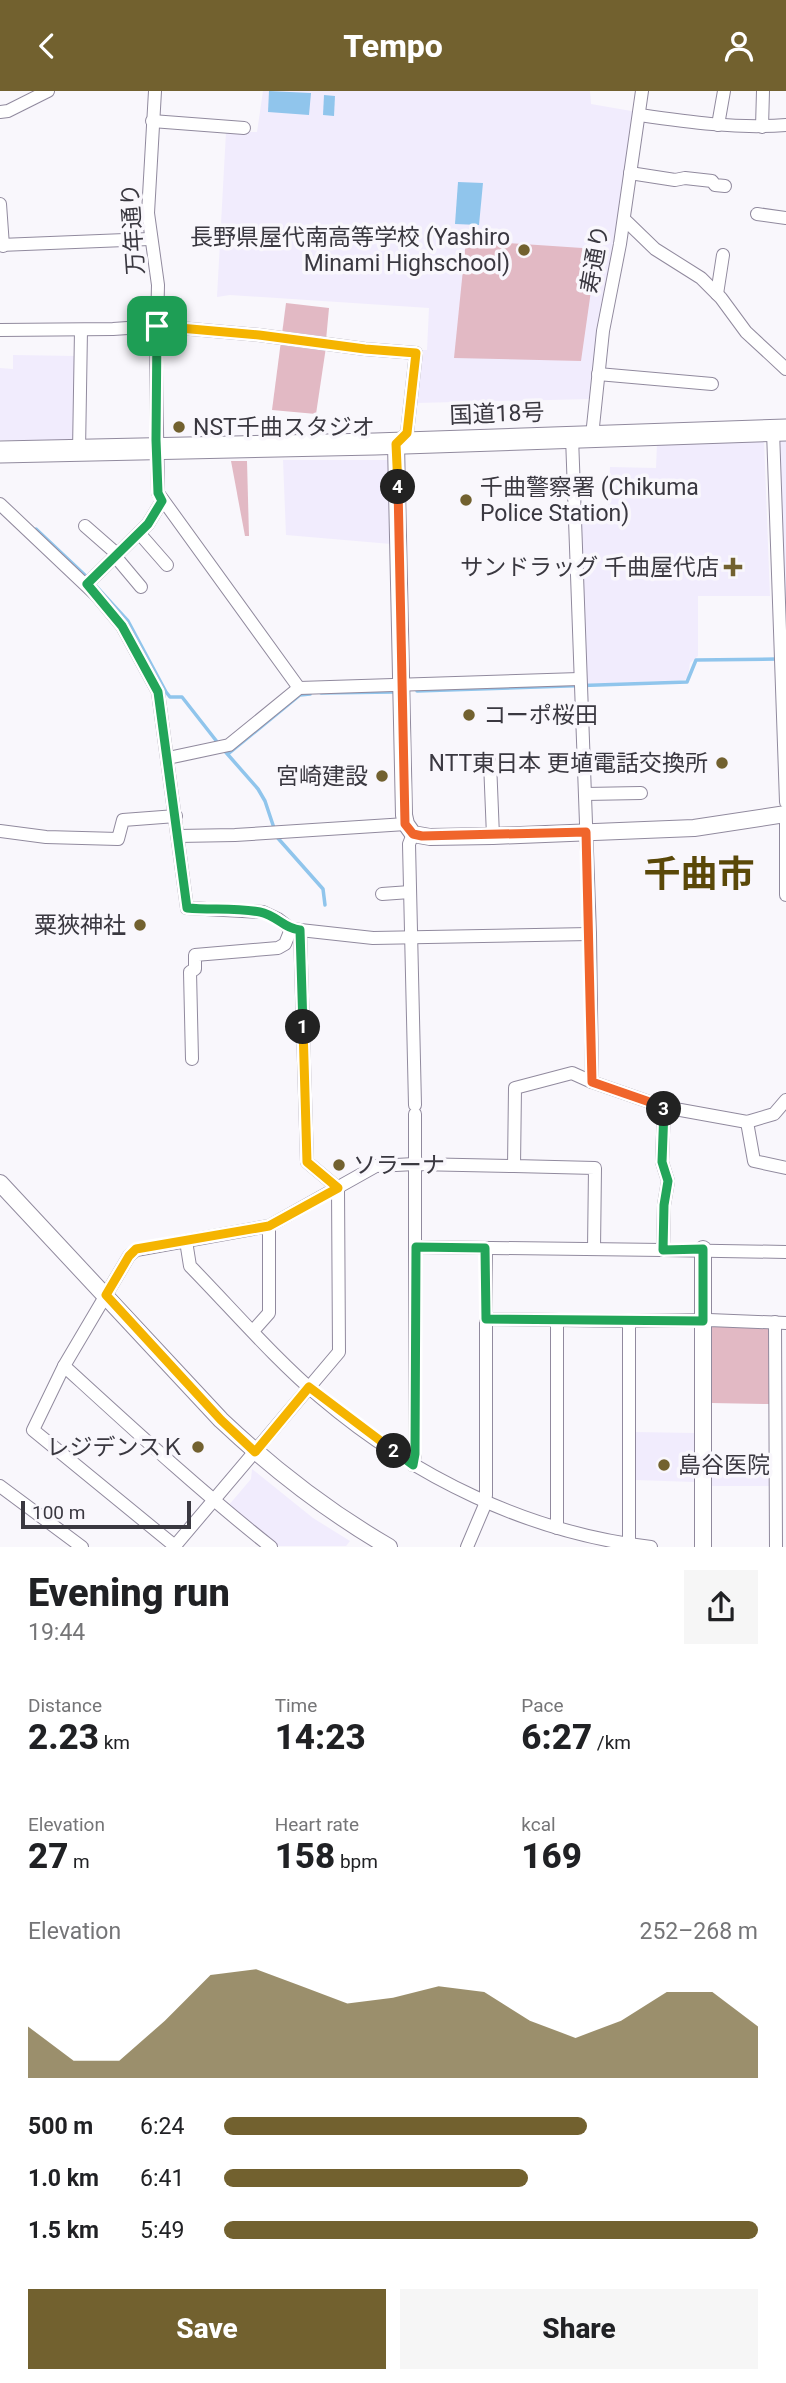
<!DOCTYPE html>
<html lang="en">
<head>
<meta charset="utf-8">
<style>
	body { margin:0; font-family:Roboto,"Noto Sans JP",sans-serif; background:#f6f6f6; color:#202124; height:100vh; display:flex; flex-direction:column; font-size:26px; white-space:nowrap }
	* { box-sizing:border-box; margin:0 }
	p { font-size:23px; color:#757577 }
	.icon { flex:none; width:38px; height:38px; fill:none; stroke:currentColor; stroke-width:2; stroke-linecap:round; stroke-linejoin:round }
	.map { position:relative; height:1456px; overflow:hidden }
	.details { display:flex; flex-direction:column; background:#fff; flex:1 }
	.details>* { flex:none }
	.scale { position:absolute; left:21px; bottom:18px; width:170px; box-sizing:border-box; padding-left:7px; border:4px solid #3a3840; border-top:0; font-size:19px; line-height:24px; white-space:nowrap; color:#3a3840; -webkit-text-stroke:5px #f9f7fc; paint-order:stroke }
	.pin { position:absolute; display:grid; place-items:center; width:60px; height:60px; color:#fff; margin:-30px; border-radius:14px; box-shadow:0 4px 10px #0006 }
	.km { position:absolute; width:35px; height:35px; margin:-18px; border-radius:50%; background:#222; color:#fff; font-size:19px; line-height:35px; text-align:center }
	.round { display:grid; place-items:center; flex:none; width:74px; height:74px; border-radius:0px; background:#f6f6f6 }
	.head { display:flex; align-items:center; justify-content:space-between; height:119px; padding:0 28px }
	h1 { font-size:38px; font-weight:800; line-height:52px }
	.stats { display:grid; grid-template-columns:repeat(3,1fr); gap:10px; height:119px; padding:7px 28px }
	.stats div { display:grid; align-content:center }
	.stats b { font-size:35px; font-weight:800 }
	.stats small { font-size:19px; font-weight:400 }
	.stats p { font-size:19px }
	.chart { height:196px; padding:14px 28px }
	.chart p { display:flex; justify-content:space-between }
	.chart svg { width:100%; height:126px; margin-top:7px; fill:#72612f; opacity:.7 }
	.button { display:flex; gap:14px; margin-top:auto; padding:14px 28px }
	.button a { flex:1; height:80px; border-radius:0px; background:#72612f; color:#fff; font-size:28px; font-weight:800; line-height:80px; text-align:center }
	.button a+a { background:#f6f6f6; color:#202124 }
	ul { padding:0 28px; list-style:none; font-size:23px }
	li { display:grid; grid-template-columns:112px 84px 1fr; align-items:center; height:52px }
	li i { height:18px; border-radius:9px; background:#72612f }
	header { display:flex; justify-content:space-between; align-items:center; height:91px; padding:0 28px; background:#72612f; color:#fff; font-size:32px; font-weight:800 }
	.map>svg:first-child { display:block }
	.built { fill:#f1ecfd }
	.green { fill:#e2b9c4 }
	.water { fill:#90c5ec }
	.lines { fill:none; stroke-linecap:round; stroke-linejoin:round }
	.stream { stroke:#90c5ec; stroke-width:3.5 }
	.minor-casing { stroke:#918a9e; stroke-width:14 }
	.tertiary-casing { stroke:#918a9e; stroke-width:18 }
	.trunk-casing { stroke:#918a9e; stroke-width:23 }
	.minor { stroke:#fff; stroke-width:12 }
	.tertiary { stroke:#fff; stroke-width:16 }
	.trunk { stroke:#fff; stroke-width:21 }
	.split-1-casing { stroke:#fff; stroke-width:14 }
	.split-2-casing { stroke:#fff; stroke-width:14 }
	.split-3-casing { stroke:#fff; stroke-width:14 }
	.split-4-casing { stroke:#fff; stroke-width:14 }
	.split-5-casing { stroke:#fff; stroke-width:14 }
	.split-1 { stroke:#22a559; stroke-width:9 }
	.split-2 { stroke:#f5b400; stroke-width:9 }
	.split-3 { stroke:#22a559; stroke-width:9 }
	.split-4 { stroke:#f0652b; stroke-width:9 }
	.split-5 { stroke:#f5b400; stroke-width:9 }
	.poi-dot { fill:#72612f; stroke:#f9f7fc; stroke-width:2.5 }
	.labels { text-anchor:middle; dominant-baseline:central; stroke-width:7; stroke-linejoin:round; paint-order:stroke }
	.street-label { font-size:23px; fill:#3a3840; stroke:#f9f7fc }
	.poi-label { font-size:23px; fill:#3a3840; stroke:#f9f7fc; text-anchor:end }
	.town-label { font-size:37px; font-weight:bold; fill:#5a4808; stroke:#f9f7fc }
</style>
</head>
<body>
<header><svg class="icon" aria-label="back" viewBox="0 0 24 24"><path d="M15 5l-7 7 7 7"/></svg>Tempo<svg class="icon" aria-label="person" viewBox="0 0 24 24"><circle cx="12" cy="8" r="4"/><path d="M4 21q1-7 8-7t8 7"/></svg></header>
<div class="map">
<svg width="786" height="1456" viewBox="0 0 786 1456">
	<rect width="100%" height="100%" fill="#f9f7fc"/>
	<g class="built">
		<polygon points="263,0 590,0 591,13 637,21 611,165 613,173 591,308 415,312 420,259 427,259 429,217 230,204 217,206 226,41 257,41"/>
		<polygon points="13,264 77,265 75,345 69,350 0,349 0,277 13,278"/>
		<polygon points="780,347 786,347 786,556 783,462"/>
		<polygon points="764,349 770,505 698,505 698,565 690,572 688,586 685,589 587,593 579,416 608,415 610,376 656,377 657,352"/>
		<polygon points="283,369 389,369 391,453 286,444"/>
		<polygon points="634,1341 694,1342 694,1391 635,1389"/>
		<polygon points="712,1368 770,1369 769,1395 712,1395"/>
		<polygon points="252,1378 313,1427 350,1450 346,1455 279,1455 228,1415 251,1388"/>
	</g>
	<g class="green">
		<polygon points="466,149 597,158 581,270 454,267"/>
		<polygon points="286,212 329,217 326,249 282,243"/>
		<polygon points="281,250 326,256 316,323 272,319"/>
		<polygon points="231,370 247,370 249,445 245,445"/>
		<polygon points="712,1233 770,1235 769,1313 711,1312"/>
	</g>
	<g class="water">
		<polygon points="269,0 311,2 309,24 268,21"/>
		<polygon points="324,4 335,5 334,25 323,24"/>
		<polygon points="458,91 483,92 479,134 455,133"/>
	</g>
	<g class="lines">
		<g class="stream">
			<polyline points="36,438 88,487"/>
			<polyline points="94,493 128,530 166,601 170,606 182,606 218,652"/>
			<polyline points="417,600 687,591 696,569 777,568"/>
			<polyline points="321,602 394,601"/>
			<polyline points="223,658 258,698 265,710 274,737"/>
			<polyline points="228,663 300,604 310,603"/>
			<polyline points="276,745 323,798 325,814"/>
		</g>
		<g class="minor-casing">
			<g id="minor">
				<polyline points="155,0 148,122 158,194 156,274 158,402 299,597"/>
				<polyline points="0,21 8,20 48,0"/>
				<path d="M640,24C688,31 737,38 786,34"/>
				<polyline points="152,30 244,37"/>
				<polyline points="718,34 724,0"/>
				<polyline points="762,36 763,0"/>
				<polyline points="630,82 675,89 685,87 712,90 715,94 725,95"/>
				<polyline points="0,113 3,155"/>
				<polyline points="757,123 786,127"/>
				<polyline points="624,128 655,158 701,187 721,207 746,241 786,278"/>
				<polyline points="0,154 150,148"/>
				<polyline points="717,203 723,164"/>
				<polyline points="0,239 113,238 157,235 259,244 365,258 416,262 407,342 396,353"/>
				<polyline points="598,283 712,293"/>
				<polyline points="773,340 786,711"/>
				<polyline points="592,345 603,240 620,153 642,0"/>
				<polyline points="572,346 590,843 592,991 664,1016 747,1031 774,1023 786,1009"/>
				<polyline points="79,360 81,239"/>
				<polyline points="0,413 97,505 122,535 158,601 187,817 263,821 278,828 291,838 373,847 590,843"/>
				<polyline points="85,435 117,463"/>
				<polyline points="139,442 167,474"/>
				<polyline points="115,465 141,496"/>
				<polyline points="87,493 148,433 162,410"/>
				<polyline points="168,667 229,654 299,597 579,588"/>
				<polyline points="490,671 493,745"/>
				<polyline points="585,703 641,702"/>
				<polyline points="786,721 786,804"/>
				<polyline points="0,740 46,746 118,748 123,729 176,725"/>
				<polyline points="413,743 409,753 415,1014"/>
				<polyline points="178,745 235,744 406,733"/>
				<polyline points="382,803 410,801"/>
				<polyline points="192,968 190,881 195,878 195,864 278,857 285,853 291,838"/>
				<polyline points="592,991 572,982 515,997 514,1075 595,1077 594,1158"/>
				<polyline points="664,1016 662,1071 668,1090 664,1114 663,1159 786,1161"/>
				<polyline points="747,1031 754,1070 786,1077"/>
				<polyline points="186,1150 269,1135 376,1075 415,1073 514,1075"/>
				<polyline points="416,1156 663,1159"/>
				<polyline points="486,1228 629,1230 709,1229 786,1232"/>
				<polyline points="775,1231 776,1456"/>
				<polyline points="253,1240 269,1222 269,1135"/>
				<path d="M64,1275C132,1337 199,1399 271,1456"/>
				<polyline points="413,1374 415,1363 415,1023"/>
				<polyline points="0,1395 82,1456"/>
				<polyline points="557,1437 557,1229"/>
				<polyline points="629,1452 629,1230"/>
				<polyline points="174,1456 339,1261 338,1097 307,1071 300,839"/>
				<path d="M176,1456L33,1339L64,1275L129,1165L136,1159L186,1150L190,1175C233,1219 274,1267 321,1307C414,1386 529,1442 651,1456"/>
				<polyline points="467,1456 484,1416 486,1404 486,1157"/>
			</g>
		</g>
		<g class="tertiary-casing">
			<g id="tertiary">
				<polyline points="396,353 404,724 406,733 413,743 430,746 493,745 694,737 786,723"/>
				<path d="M0,1092L221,1329C273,1378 327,1420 389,1456"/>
				<polyline points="703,1158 703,1456"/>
			</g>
		</g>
		<g class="trunk-casing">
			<polyline id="trunk" points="0,361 375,353 786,339"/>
		</g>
		<use href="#minor" class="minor"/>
		<use href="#tertiary" class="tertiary"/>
		<use href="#trunk" class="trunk"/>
	</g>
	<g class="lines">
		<g class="split-1-casing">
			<path id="split-1" d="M157,235L156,349L158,402L162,410L148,433L87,493L122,535L158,601L187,817C211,819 237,817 260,821C276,824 285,838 300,839L303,936"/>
		</g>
		<g class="split-2-casing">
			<polyline id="split-2" points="303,936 307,1071 338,1097 269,1135 136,1158 129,1165 106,1204 221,1329 255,1361 309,1296 394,1360"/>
		</g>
		<g class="split-3-casing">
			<polyline id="split-3" points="394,1360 413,1374 415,1363 416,1156 485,1157 486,1228 703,1230 703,1158 663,1159 664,1114 668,1090 662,1071 664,1018"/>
		</g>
		<g class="split-4-casing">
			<polyline id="split-4" points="398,396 405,733 413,743 422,745 586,741 592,991 664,1016 664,1018"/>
		</g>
		<g class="split-5-casing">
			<polyline id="split-5" points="157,235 259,244 365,258 416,262 407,342 396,353 398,396"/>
		</g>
		<use href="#split-1" class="split-1"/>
		<use href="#split-2" class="split-2"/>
		<use href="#split-3" class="split-3"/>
		<use href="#split-4" class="split-4"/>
		<use href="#split-5" class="split-5"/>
	</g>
	<g class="poi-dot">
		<circle cx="524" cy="159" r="7"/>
		<circle cx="179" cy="336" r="7"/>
		<circle cx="466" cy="409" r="7"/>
		<path d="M729.5 465.5h7v7h7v7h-7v7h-7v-7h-7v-7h7z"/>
		<circle cx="469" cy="624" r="7"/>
		<circle cx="722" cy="672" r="7"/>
		<circle cx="382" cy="685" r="7"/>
		<circle cx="140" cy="834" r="7"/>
		<circle cx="339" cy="1074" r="7"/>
		<circle cx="198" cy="1356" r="7"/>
		<circle cx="664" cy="1374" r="7"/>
	</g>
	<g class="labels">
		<g class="street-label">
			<text transform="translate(133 138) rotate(-94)">万年通り</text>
			<text transform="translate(595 168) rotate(-80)">寿通り</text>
			<text transform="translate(497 323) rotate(-2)">国道18号</text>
		</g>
		<g class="poi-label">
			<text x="510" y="146">長野県屋代南高等学校 (Yashiro<tspan x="510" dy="26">Minami Highschool)</tspan></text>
			<text x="193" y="336" text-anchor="start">NST千曲スタジオ</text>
			<text x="480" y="396" text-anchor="start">千曲警察署 (Chikuma<tspan x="480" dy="26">Police Station)</tspan></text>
			<text x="719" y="476">サンドラッグ 千曲屋代店</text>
			<text x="483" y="624" text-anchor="start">コーポ桜田</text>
			<text x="708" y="672">NTT東日本 更埴電話交換所</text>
			<text x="368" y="685">宮崎建設</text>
			<text x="126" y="834">粟狹神社</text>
			<text x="353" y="1074" text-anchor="start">ソラーナ</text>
			<text x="184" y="1356">レジデンスＫ</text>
			<text x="678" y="1374" text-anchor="start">島谷医院</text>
		</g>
		<g class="town-label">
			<text x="699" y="783">千曲市</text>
		</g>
	</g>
</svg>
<div class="scale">100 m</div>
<div class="pin" style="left:157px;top:235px;background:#1e9e55"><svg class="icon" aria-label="arrive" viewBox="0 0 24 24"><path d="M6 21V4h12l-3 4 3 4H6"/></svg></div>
<b class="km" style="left:303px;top:936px">1</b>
<b class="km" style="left:394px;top:1360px">2</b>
<b class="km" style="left:664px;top:1018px">3</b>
<b class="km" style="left:398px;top:396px">4</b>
</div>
<section class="details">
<div class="head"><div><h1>Evening run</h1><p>19:44</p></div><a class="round"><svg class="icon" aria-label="share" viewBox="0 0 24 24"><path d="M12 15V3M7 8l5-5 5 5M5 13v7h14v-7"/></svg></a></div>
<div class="stats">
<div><p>Distance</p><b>2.23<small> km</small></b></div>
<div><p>Time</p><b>14:23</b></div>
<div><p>Pace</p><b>6:27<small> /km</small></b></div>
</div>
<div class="stats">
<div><p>Elevation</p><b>27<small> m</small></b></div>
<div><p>Heart rate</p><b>158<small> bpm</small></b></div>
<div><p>kcal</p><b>169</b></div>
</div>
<div class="chart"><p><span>Elevation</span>252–268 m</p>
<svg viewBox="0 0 160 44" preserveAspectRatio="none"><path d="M0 44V26L10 38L20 38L30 24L40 8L50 6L60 12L70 18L80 16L90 12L100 14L110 24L120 30L130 24L140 14L150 14L160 26V44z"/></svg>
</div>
<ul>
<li><b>500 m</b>6:24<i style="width:68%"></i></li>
<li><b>1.0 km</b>6:41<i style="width:57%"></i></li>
<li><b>1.5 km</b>5:49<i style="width:100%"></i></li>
</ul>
<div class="button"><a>Save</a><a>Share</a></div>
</section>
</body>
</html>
